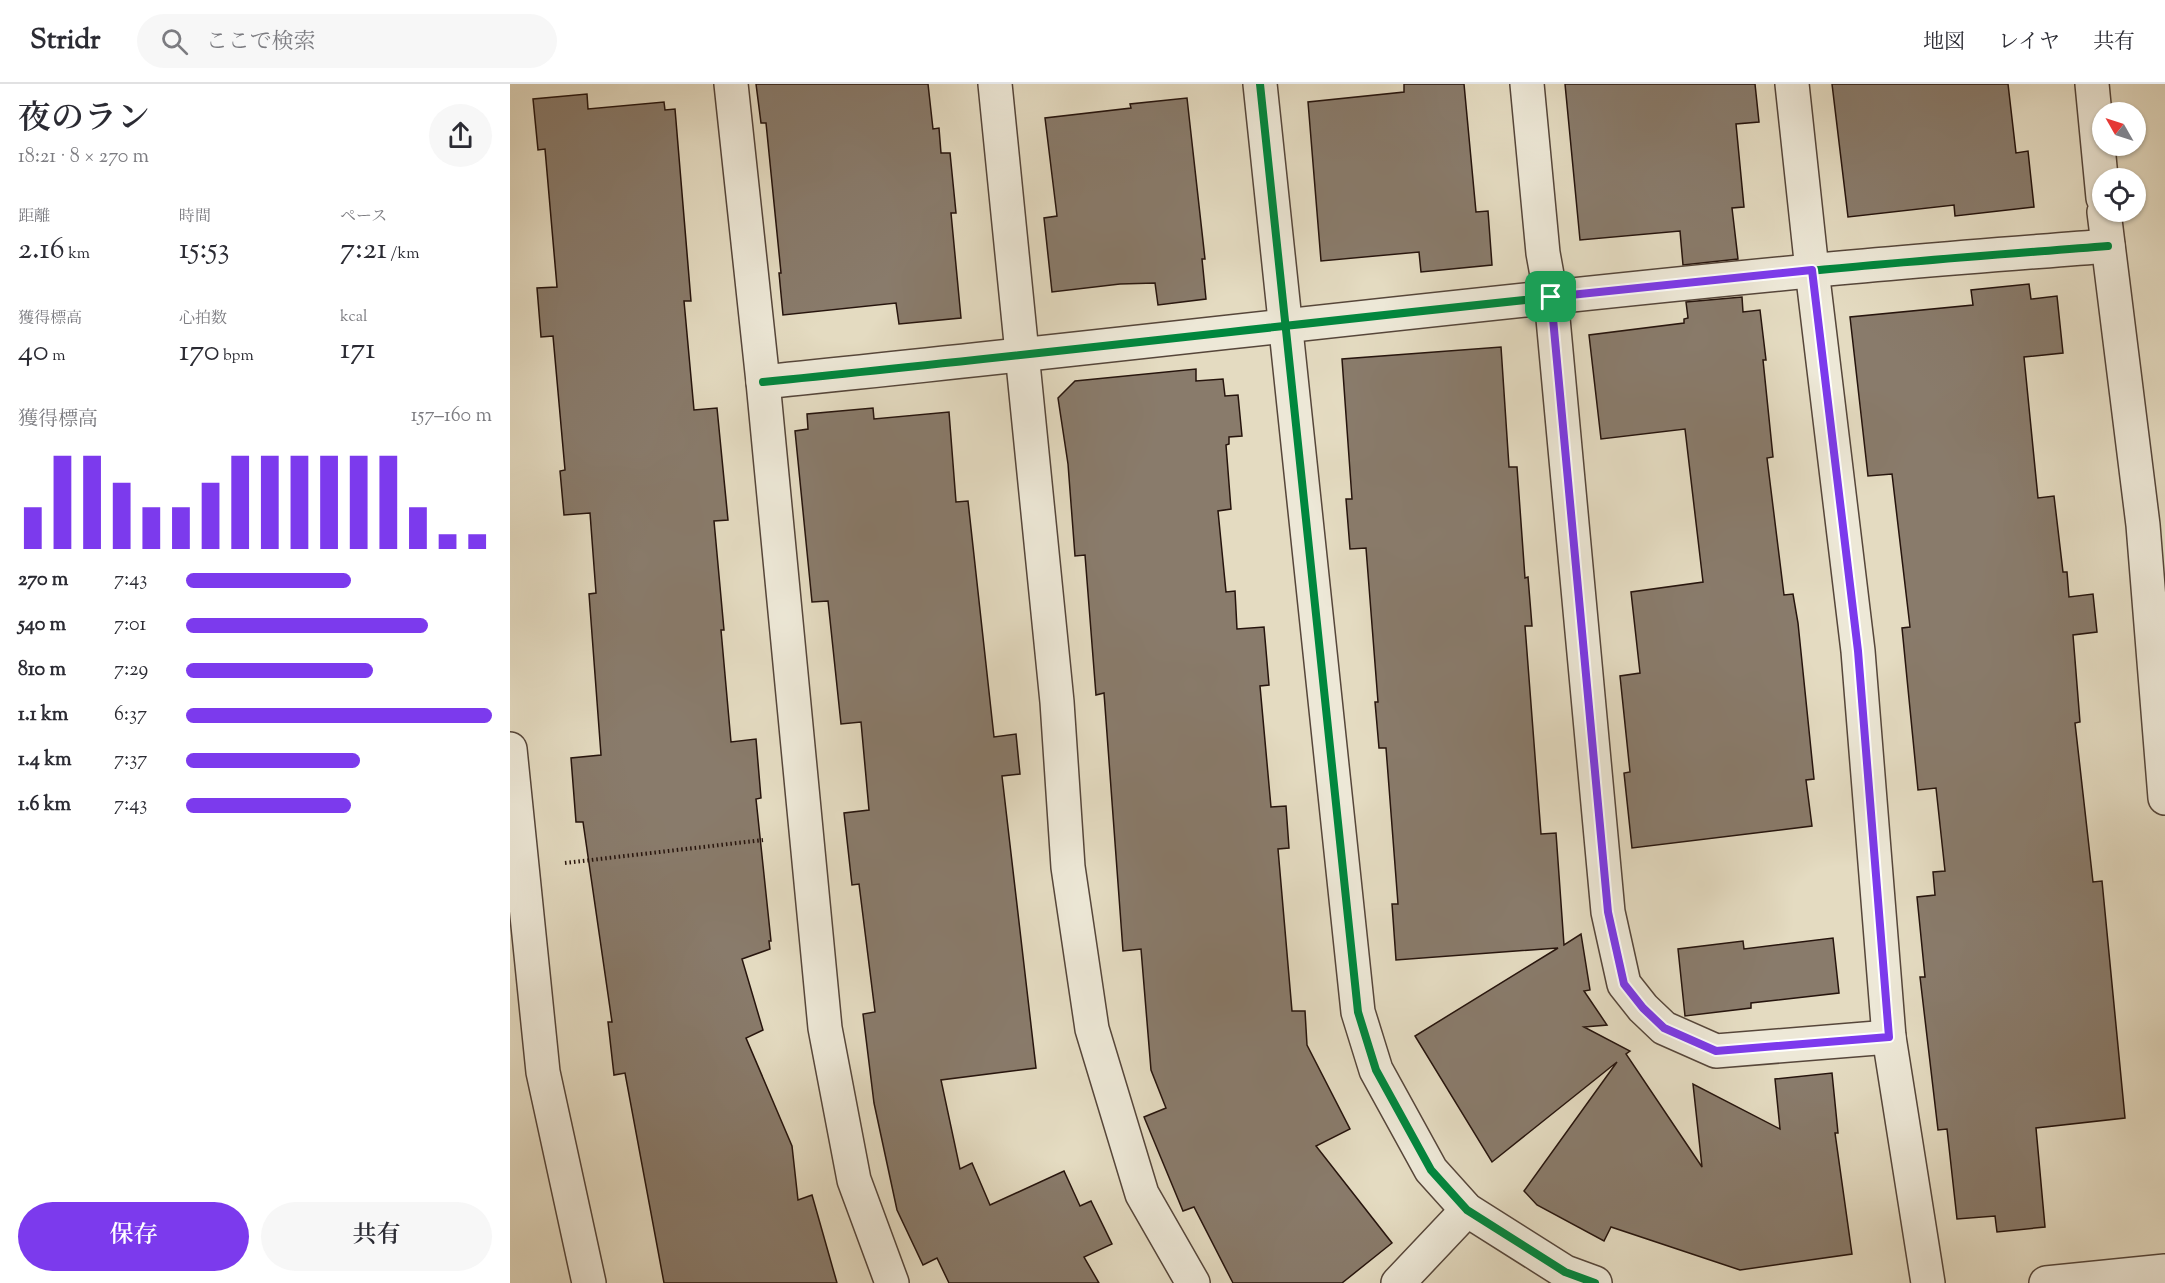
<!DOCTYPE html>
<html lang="ja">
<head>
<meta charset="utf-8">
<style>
	body { margin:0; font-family:"Sorts Mill Goudy","Noto Serif JP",serif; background:#f7f7f7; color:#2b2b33; height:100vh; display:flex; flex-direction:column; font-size:22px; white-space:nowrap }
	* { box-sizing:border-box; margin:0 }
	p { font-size:20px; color:#7c7c81 }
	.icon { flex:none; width:33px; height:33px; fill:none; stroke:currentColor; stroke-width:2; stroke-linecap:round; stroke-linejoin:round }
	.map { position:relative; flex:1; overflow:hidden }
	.panel { display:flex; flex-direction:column; background:#fff; width:510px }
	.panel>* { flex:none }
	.needle { width:39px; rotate:309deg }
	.buttons { position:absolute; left:1582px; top:18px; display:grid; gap:12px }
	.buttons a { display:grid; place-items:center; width:54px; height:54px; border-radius:50%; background:#fff; box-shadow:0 2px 4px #0004; font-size:30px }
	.pin { position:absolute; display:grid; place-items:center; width:51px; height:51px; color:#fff; margin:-26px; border-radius:12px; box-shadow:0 3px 9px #0006 }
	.round { display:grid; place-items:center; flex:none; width:63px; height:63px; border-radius:32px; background:#f7f7f7 }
	.summary { display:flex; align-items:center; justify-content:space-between; height:102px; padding:0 18px }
	h1 { font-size:33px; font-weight:600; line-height:45px }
	.figures { display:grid; grid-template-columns:repeat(3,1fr); gap:9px; height:102px; padding:6px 18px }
	.figures div { display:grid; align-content:center }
	.figures b { font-size:30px; font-weight:600 }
	.figures small { font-size:16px; font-weight:400 }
	.figures p { font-size:16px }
	.chart { height:168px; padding:12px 18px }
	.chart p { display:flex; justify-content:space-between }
	.chart svg { width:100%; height:108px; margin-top:6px; stroke:#7c3aed; stroke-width:6 }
	.cta { display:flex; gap:12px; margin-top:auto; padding:12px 18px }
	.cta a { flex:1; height:69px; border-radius:36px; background:#7c3aed; color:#fff; font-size:24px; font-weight:600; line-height:69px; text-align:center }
	.cta a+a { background:#f7f7f7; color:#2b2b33 }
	ul { padding:0 18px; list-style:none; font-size:20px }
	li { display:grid; grid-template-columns:96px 72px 1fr; align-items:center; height:45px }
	li i { height:15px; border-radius:8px; background:#7c3aed }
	header { display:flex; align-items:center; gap:36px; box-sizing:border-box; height:84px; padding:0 30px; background:#fff; border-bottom:2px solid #e1e1e2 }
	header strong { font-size:28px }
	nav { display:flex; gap:33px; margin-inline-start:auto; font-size:21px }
	.search { width:420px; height:54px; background:#f7f7f7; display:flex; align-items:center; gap:15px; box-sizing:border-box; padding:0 21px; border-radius:33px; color:#7c7c81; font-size:22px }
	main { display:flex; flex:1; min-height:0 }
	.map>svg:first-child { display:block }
	.building { fill:#897b6b; stroke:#26140d; stroke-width:1.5 }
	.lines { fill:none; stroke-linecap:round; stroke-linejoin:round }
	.minor-casing { stroke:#56463a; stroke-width:36 }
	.path { stroke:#26140d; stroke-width:4; stroke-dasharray:1.5 3; stroke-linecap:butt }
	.minor { stroke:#ede8d7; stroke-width:33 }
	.cycleway-casing { stroke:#ede8d7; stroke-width:11 }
	.cycleway { stroke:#00873e; stroke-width:8 }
	.route-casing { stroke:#fff; stroke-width:12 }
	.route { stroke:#7c3aed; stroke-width:8 }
</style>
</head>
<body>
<header>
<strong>Stridr</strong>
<div class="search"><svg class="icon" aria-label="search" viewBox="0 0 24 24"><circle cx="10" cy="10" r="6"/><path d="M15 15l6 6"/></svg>ここで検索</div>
<nav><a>地図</a><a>レイヤ</a><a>共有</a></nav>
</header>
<main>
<section class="panel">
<div class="summary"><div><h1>夜のラン</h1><p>18:21 · 8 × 270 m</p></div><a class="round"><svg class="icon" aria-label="share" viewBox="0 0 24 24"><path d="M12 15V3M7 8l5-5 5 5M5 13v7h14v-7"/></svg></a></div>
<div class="figures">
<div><p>距離</p><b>2.16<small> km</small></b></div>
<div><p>時間</p><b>15:53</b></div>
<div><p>ペース</p><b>7:21<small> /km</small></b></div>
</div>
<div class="figures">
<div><p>獲得標高</p><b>40<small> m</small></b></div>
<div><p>心拍数</p><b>170<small> bpm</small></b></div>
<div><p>kcal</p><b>171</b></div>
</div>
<div class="chart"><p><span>獲得標高</span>157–160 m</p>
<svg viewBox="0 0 160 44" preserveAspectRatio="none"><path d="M5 44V27M15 44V6M25 44V6M35 44V17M45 44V27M55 44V27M65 44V17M75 44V6M85 44V6M95 44V6M105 44V6M115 44V6M125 44V6M135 44V27M145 44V38M155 44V38"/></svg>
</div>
<ul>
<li><b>270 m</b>7:43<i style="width:54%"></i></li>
<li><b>540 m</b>7:01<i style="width:79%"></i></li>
<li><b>810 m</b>7:29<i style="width:61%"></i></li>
<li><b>1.1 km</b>6:37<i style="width:100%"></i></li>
<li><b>1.4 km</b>7:37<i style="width:57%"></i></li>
<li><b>1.6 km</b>7:43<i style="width:54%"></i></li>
</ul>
<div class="cta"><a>保存</a><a>共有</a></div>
</section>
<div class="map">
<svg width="1655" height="1199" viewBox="0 0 1655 1199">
	<rect width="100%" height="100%" fill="#e4dbc1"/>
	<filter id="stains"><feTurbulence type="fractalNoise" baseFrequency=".00333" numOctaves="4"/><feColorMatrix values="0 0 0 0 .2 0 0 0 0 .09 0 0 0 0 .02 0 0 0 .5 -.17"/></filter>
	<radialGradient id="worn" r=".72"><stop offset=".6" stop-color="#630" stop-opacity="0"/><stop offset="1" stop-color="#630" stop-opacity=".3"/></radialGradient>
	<g class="building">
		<polygon points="246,0 418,0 423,45 429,44 431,69 440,69 446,129 441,129 451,234 389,240 386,219 273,231 269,189 271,189 256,39 251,39"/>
		<polygon points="894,0 954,0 966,128 978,127 982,181 911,188 909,168 811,177 798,18 894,8"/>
		<polygon points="1055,0 1245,0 1249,38 1226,40 1234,123 1222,124 1228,175 1173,181 1170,147 1070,156"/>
		<polygon points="1322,0 1498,0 1506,69 1518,67 1524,123 1445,132 1444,121 1338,133"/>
		<polygon points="77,10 78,25 154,18 155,26 165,25 181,217 174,217 184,326 207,324 218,436 204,437 214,546 211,546 221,658 246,655 251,714 246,715 261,857 259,857 260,865 232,875 253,946 236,954 282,1062 288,1116 302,1111 327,1199 154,1199 115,989 104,991 98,938 102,938 73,738 66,738 61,674 91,671 79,510 86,509 80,429 54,431 50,387 55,386 43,252 31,253 27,204 47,203 35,65 28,66 23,15"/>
		<polygon points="677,14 695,175 692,175 696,215 648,221 645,199 610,200 542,208 534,134 547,132 535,34 621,24 620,20"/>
		<polygon points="1519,200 1521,215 1547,212 1553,269 1514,273 1528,414 1544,412 1553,488 1557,488 1559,513 1583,510 1587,548 1563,551 1570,638 1565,639 1583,798 1592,797 1615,1034 1526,1044 1535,1143 1487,1148 1485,1132 1447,1135 1437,1045 1428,1046 1410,893 1415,893 1407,813 1425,811 1423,788 1435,787 1426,704 1408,706 1392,544 1400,543 1382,390 1358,392 1340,233 1463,221 1461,206"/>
		<polygon points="1232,213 1233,228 1250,226 1256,276 1253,276 1263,373 1257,374 1274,511 1283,510 1288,539 1304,695 1296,696 1302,742 1122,764 1114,689 1120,688 1110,592 1130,589 1121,508 1193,498 1175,345 1091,355 1079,251 1174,239 1174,235 1178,234 1176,218"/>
		<polygon points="991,263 999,383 1007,383 1015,494 1018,493 1022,542 1015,542 1031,750 1046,749 1054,861 1071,850 1080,906 1074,907 1097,941 1074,943 1120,967 1116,970 1192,1083 1183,1000 1270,1045 1265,995 1322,989 1328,1049 1325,1049 1342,1170 1230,1186 1101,1143 1094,1157 1027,1121 1014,1107 1107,978 982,1078 905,952 1048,864 886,876 882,820 888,820 876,664 869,664 865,618 868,618 856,464 840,465 836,415 842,415 832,275"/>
		<polygon points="686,285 686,297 713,295 715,312 728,311 732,352 719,353 719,360 716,361 721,425 708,427 716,508 725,507 727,545 754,543 759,601 750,602 761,723 776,722 779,764 768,765 782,927 795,927 797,961 840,1045 806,1062 882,1159 832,1199 723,1199 684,1123 673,1127 634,1033 656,1024 641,986 631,865 613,867 594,609 586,611 575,471 565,472 558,380 548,314 565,297"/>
		<polygon points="363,324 364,335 439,328 446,418 458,417 484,653 506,650 510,690 492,692 526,984 431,996 450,1085 462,1079 480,1121 554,1087 570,1122 581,1117 602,1160 574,1173 589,1199 439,1199 427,1174 413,1181 387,1126 364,1019 353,930 365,928 349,800 342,801 334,729 359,726 351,638 331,640 318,517 302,518 285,347 298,345 297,330"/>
		<polygon points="1323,854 1329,909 1241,919 1241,924 1175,932 1168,865 1233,857 1234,865"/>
	</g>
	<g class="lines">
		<g class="minor-casing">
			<g id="minor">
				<polyline points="221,0 253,298 315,944 344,1096 382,1199"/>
				<polyline points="485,0 547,618 558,783 582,945 632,1110 683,1199"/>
				<polyline points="750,0 848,928 866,986 921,1086 957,1126 1055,1188 1085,1199"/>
				<polyline points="1017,0 1033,169 1041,213 1098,828 1114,900 1133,924 1154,944 1206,967 1379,953"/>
				<polyline points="1282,0 1302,186 1348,567 1379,953 1418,1199"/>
				<polyline points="1582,0 1593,114"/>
				<polyline points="1594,128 1633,441 1655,714"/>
				<path d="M253,298C602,263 951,220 1300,187C1399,177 1498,170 1598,162"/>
				<polyline points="0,665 33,988 79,1199"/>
				<polyline points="888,1199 957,1126"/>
				<polyline points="1536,1199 1655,1187"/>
			</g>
		</g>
		<polyline class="path" points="55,779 253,756"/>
		<use href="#minor" class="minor"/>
		<g class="cycleway-casing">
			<g id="cycleway">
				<polyline points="750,0 848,928 866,986 921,1086 957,1126 1055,1188 1085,1199"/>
				<path d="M253,298C602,263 951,220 1300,187C1399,177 1498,170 1598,162"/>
			</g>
		</g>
		<use href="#cycleway" class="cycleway"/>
	</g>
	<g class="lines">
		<g class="route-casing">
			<polygon id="route" points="1302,186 1348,567 1379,953 1206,967 1154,944 1133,924 1114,900 1098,828 1041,213"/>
		</g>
		<use href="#route" class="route"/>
	</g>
	<rect width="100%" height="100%" filter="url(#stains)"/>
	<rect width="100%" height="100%" fill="url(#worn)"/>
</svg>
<div class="buttons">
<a><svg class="needle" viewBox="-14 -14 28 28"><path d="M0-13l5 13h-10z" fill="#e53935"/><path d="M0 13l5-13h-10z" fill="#7c7c81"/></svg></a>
<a><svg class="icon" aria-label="locate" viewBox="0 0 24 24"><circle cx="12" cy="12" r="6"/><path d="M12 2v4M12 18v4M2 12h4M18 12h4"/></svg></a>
</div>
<div class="pin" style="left:1041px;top:213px;background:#1e9e55"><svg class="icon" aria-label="arrive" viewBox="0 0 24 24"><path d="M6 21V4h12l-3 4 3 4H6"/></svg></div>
</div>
</main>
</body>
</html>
